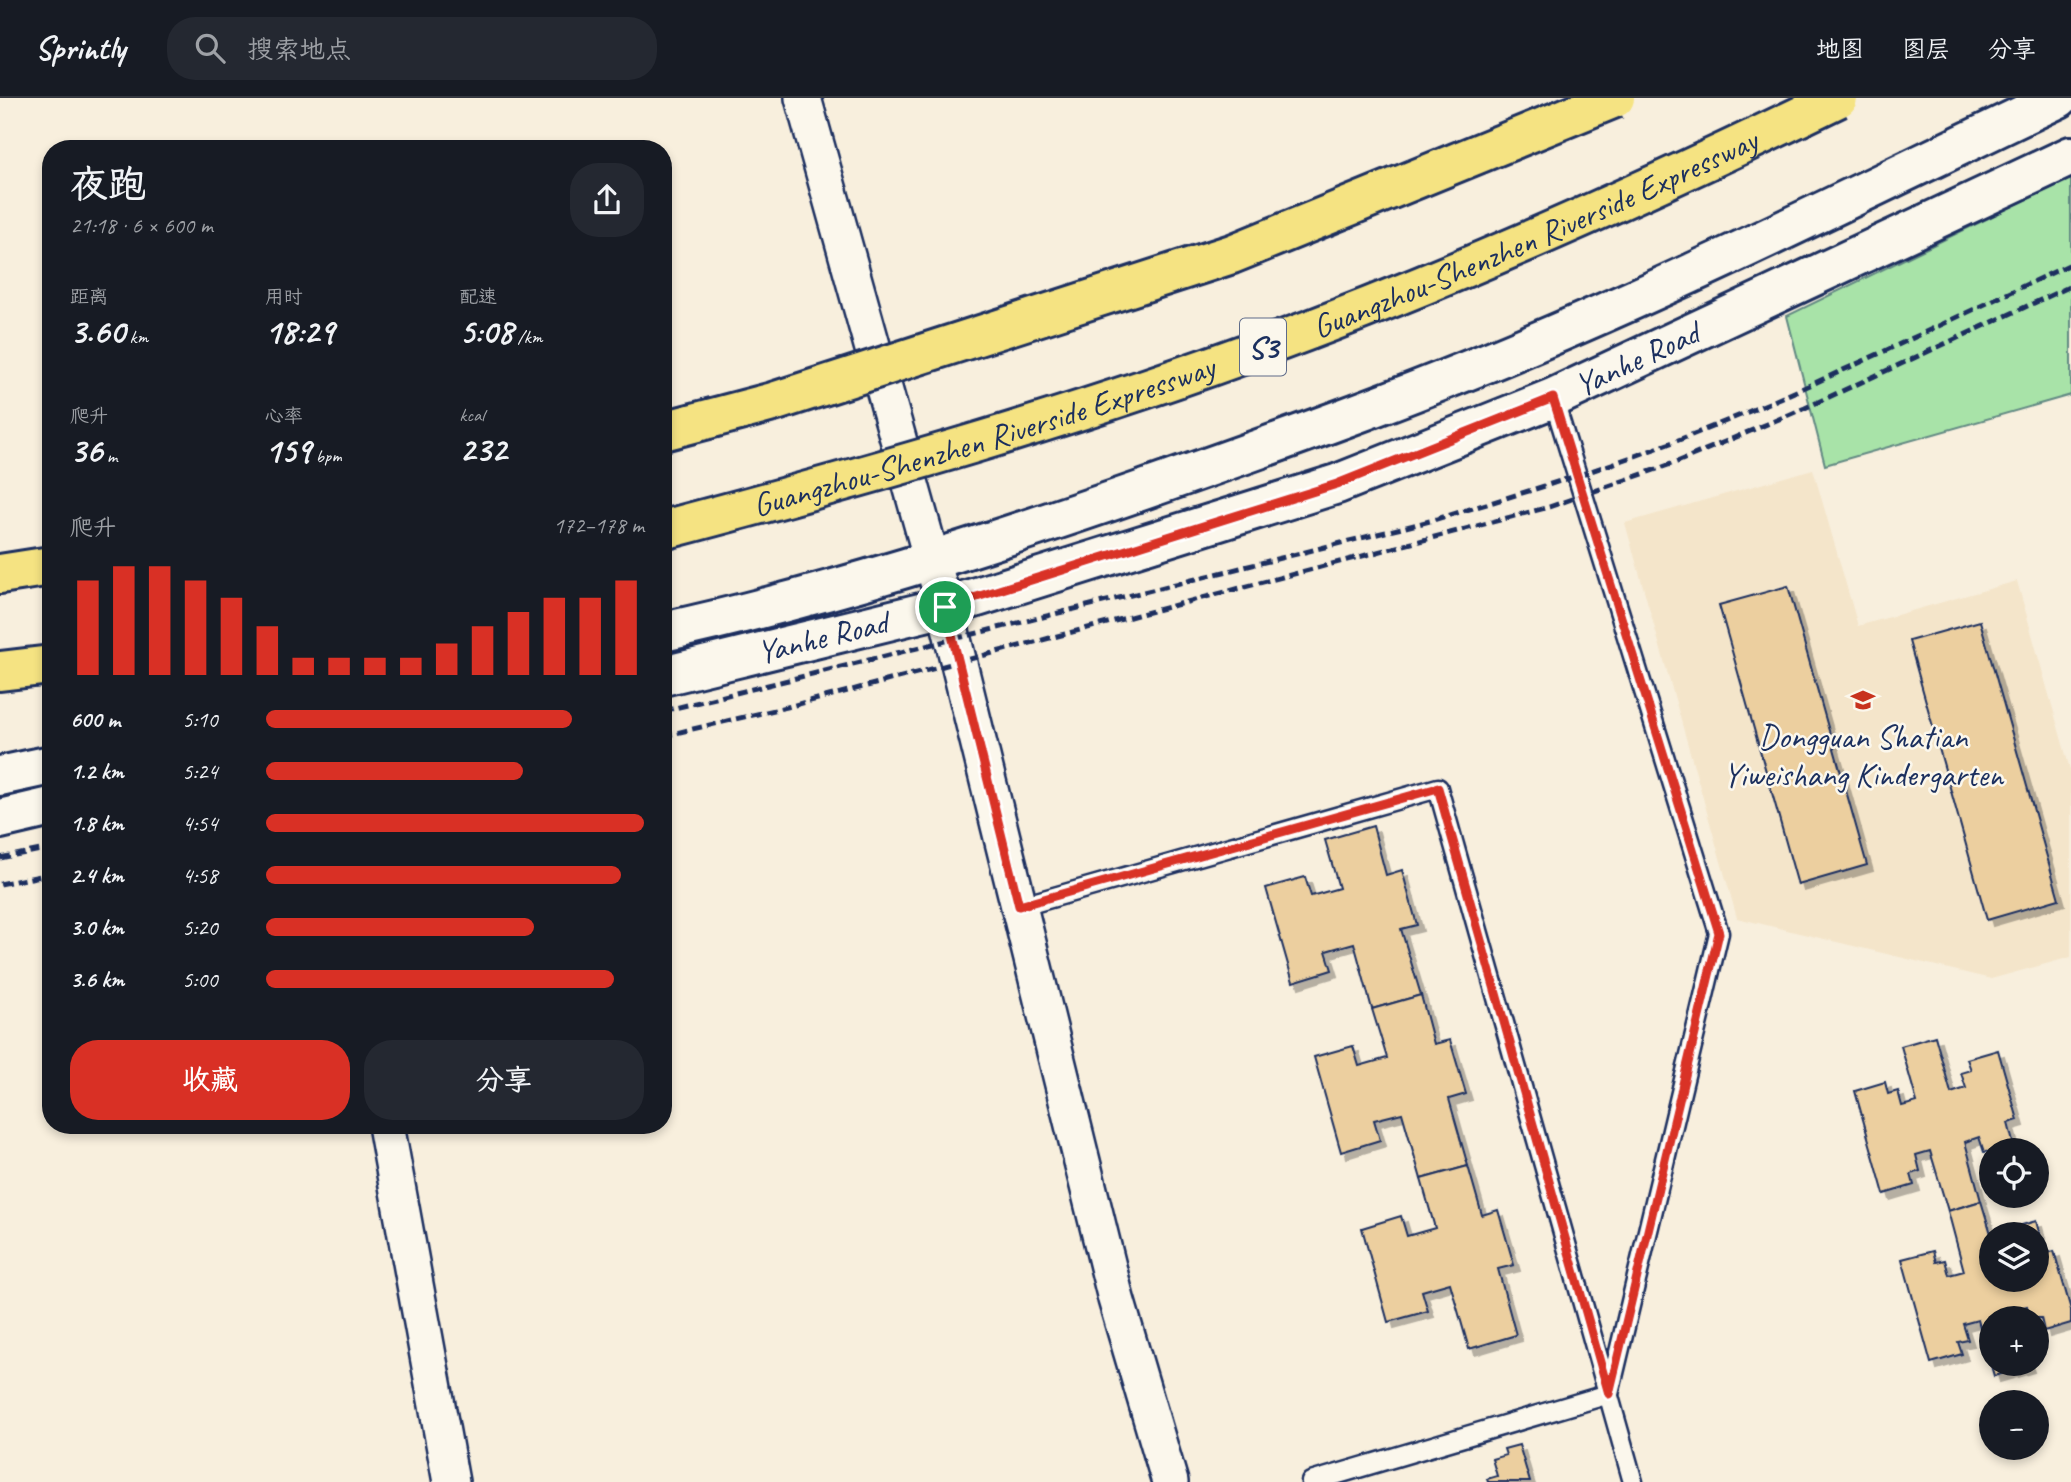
<!DOCTYPE html>
<html lang="zh">
<head>
<meta charset="utf-8">
<style>
	body { margin:0; font-family:Caveat,"LXGW WenKai TC",sans-serif; background:#242831; color:#f1f3f6; height:100vh; display:flex; flex-direction:column; font-size:26px; white-space:nowrap }
	* { box-sizing:border-box; margin:0 }
	p { font-size:23px; color:#9ea1a6 }
	.icon { flex:none; width:38px; height:38px; fill:none; stroke:currentColor; stroke-width:2; stroke-linecap:round; stroke-linejoin:round }
	.map { position:relative; flex:1; overflow:hidden }
	.panel { position:absolute; left:42px; top:42px; width:630px; height:994px; display:flex; flex-direction:column; background:#171b24; border-radius:28px; box-shadow:0 4px 10px #0003 }
	.panel>* { flex:none }
	.controls { position:absolute; left:1979px; top:1040px; display:grid; gap:14px }
	.controls a { display:grid; place-items:center; width:70px; height:70px; border-radius:50%; background:#171b24; box-shadow:0 4px 10px #0003; font-size:35px }
	.pin { position:absolute; display:grid; place-items:center; width:60px; height:60px; color:#fff; margin:-30px; border:4px solid #fff; border-radius:50%; box-shadow:0 2px 7px #0007 }
	.round { display:grid; place-items:center; flex:none; width:74px; height:74px; border-radius:28px; background:#242831 }
	.headline { display:flex; align-items:center; justify-content:space-between; height:119px; padding:0 28px }
	h1 { font-size:38px; font-weight:700; line-height:52px }
	.figures { display:grid; grid-template-columns:repeat(3,1fr); gap:10px; height:119px; padding:7px 28px }
	.figures div { display:grid; align-content:center }
	.figures b { font-size:35px; font-weight:700 }
	.figures small { font-size:19px; font-weight:400 }
	.figures p { font-size:19px }
	.chart { height:196px; padding:14px 28px }
	.chart p { display:flex; justify-content:space-between }
	.chart svg { width:100%; height:126px; margin-top:7px; stroke:#d93025; stroke-width:6 }
	.primary-button { display:flex; gap:14px; margin-top:auto; padding:14px 28px }
	.primary-button a { flex:1; height:80px; border-radius:28px; background:#d93025; color:#fff; font-size:28px; font-weight:700; line-height:80px; text-align:center }
	.primary-button a+a { background:#242831; color:#f1f3f6 }
	ul { padding:0 28px; list-style:none; font-size:23px }
	li { display:grid; grid-template-columns:112px 84px 1fr; align-items:center; height:52px }
	li i { height:18px; border-radius:9px; background:#d93025 }
	header { display:flex; align-items:center; gap:42px; box-sizing:border-box; height:98px; padding:0 35px; background:#171b24; border-bottom:2px solid #363941 }
	header strong { font-size:33px }
	nav { display:flex; gap:38px; margin-inline-start:auto; font-size:24px }
	.search { width:490px; height:63px; background:#242831; display:flex; align-items:center; gap:18px; box-sizing:border-box; padding:0 24px; border-radius:28px; color:#9ea1a6; font-size:26px }
	.map>svg:first-child { display:block }
	.built { fill:#f4e5ca }
	.green { fill:#a8e3a8; stroke:#628983; stroke-width:2 }
	.building { fill:#eccf9f; stroke:#1b2f5e; stroke-width:2; filter:url(#shadow) }
	.lines { fill:none; stroke-linecap:round; stroke-linejoin:round }
	.service-casing { stroke:#1b2f5e; stroke-width:23 }
	.minor-casing { stroke:#1b2f5e; stroke-width:40 }
	.tertiary-casing { stroke:#1b2f5e; stroke-width:44 }
	.motorway-casing { stroke:#1b2f5e; stroke-width:44 }
	.service { stroke:#fbf7ec; stroke-width:18 }
	.minor { stroke:#fbf7ec; stroke-width:35 }
	.tertiary { stroke:#fbf7ec; stroke-width:38 }
	.motorway { stroke:#f5e382; stroke-width:38 }
	.rail { stroke:#1b2f5e; stroke-width:5; stroke-dasharray:10 5; stroke-linecap:butt }
	.motorway-bridge-casing { stroke:#1b2f5e; stroke-width:44; stroke-linecap:butt }
	.motorway-bridge { stroke:#f5e382; stroke-width:38 }
	.route-casing { stroke:#fff; stroke-width:14 }
	.route { stroke:#d93025; stroke-width:9 }
	.labels { text-anchor:middle; dominant-baseline:central; stroke-width:5; stroke-linejoin:round; paint-order:stroke }
	.shield { fill:#fbf7ec; stroke:#5e6b89; stroke-width:2 }
	.shield-label { font-size:32px; font-weight:bold; fill:#1b2f5e }
	.street-label { font-size:33px; fill:#1b2f5e; stroke:#fbf7ec }
	.poi-label { font-size:33px; fill:#1b2f5e; stroke:#fbf7ec }
</style>
</head>
<body>
<header>
<strong>Sprintly</strong>
<div class="search"><svg class="icon" aria-label="search" viewBox="0 0 24 24"><circle cx="10" cy="10" r="6"/><path d="M15 15l6 6"/></svg>搜索地点</div>
<nav><a>地图</a><a>图层</a><a>分享</a></nav>
</header>
<div class="map">
<svg width="2071" height="1384" viewBox="0 0 2071 1384">
	<defs>
		<filter id="shadow"><feDropShadow dx="6" dy="6" stdDeviation="0" flood-color="#0004"/></filter>
	</defs>
	<rect width="100%" height="100%" fill="#f8efdd"/>
	<filter id="ink" filterUnits="userSpaceOnUse"><feTurbulence type="fractalNoise" baseFrequency=".0143" numOctaves="2"/><feDisplacementMap in="SourceGraphic" scale="14" xChannelSelector="R" yChannelSelector="G"/><feConvolveMatrix kernelMatrix="1 2 1 2 8 2 1 2 1" color-interpolation-filters="sRGB"/></filter>
	<g filter="url(#ink)">
		<polygon class="built" points="1813,371 1858,528 2017,483 2071,675 2071,859 1991,881 1737,820 1625,425"/>
		<polygon class="green" points="2071,80 2071,297 1825,367 1787,218"/>
		<g class="building">
			<polygon points="1788,488 1867,767 1798,787 1719,507"/>
			<polygon points="1980,523 2059,801 1987,822 1909,543"/>
			<polygon points="1373,728 1386,777 1402,772 1417,827 1401,831 1421,897 1372,911 1354,845 1326,853 1332,872 1293,884 1266,790 1305,779 1311,798 1339,790 1325,742"/>
			<polygon points="1421,897 1434,946 1450,942 1466,996 1449,1001 1468,1068 1421,1081 1402,1015 1374,1022 1380,1042 1341,1054 1314,959 1353,948 1359,968 1387,960 1372,911"/>
			<polygon points="1935,938 1951,995 1966,990 1961,975 1971,972 1967,961 1998,952 2018,1022 2008,1025 2015,1052 1984,1054 1979,1039 1965,1044 1981,1103 1948,1113 1930,1053 1916,1057 1920,1073 1911,1076 1914,1087 1884,1096 1855,993 1885,984 1888,996 1898,993 1902,1008 1917,1004 1901,948"/>
			<polygon points="1468,1068 1482,1117 1498,1112 1514,1167 1498,1171 1516,1237 1469,1251 1450,1185 1422,1193 1428,1213 1388,1224 1362,1130 1401,1118 1407,1138 1435,1130 1421,1081"/>
			<polygon points="1981,1103 1992,1139 1992,1181 2037,1181 2037,1136 2017,1136 2015,1129 2036,1123 2045,1156 2054,1153 2071,1212 2071,1225 2044,1233 2041,1220 2030,1220 2027,1208 2012,1212 2014,1220 1992,1220 1992,1265 2027,1265 2028,1268 1994,1278 1978,1222 1963,1226 1968,1242 1958,1244 1962,1256 1931,1265 1902,1161 1933,1153 1936,1164 1945,1162 1949,1177 1964,1173 1948,1113"/>
			<polygon points="1519,1347 1530,1384 1488,1384 1487,1381 1497,1378 1492,1361 1506,1357 1504,1351"/>
		</g>
		<g class="lines">
			<g class="service-casing">
				<g id="service">
					<polyline points="1019,809 1438,690 1633,1384"/>
					<polyline points="1311,1384 1609,1296 1719,835 1553,300"/>
				</g>
			</g>
			<g class="minor-casing">
				<g id="minor">
					<polyline points="803,0 945,509 1116,1201 1170,1384"/>
					<polyline points="386,1027 451,1384"/>
				</g>
			</g>
			<g class="tertiary-casing">
				<g id="tertiary">
					<path d="M663,534C827,498 988,446 1146,391C1277,345 1407,299 1534,245C1712,170 1884,83 2059,0"/>
					<path id="s1" d="M663,578L945,509L1337,386L1553,300L2071,58"/>
					<polyline points="0,678 51,667"/>
					<polyline points="0,721 51,709"/>
				</g>
			</g>
			<g class="motorway-casing">
				<g id="motorway">
					<polyline points="0,476 51,468"/>
					<polyline points="0,573 51,567"/>
				</g>
			</g>
			<use href="#service" class="service"/>
			<use href="#minor" class="minor"/>
			<use href="#tertiary" class="tertiary"/>
			<use href="#motorway" class="motorway"/>
			<g class="rail">
				<path d="M663,613L1430,423C1510,399 1590,375 1668,346C1805,294 1938,227 2071,166"/>
				<polyline points="663,638 787,609 1549,409 1677,364 1805,310 2071,188"/>
				<polyline points="0,760 51,750"/>
				<polyline points="0,786 51,776"/>
			</g>
			<g class="motorway-bridge-casing">
				<g id="motorway-bridge">
					<polyline points="663,333 773,304 1232,156 1615,0"/>
					<path id="s2" d="M663,432C868,378 1073,320 1272,246C1465,175 1653,90 1838,0"/>
				</g>
			</g>
			<use href="#motorway-bridge" class="motorway-bridge"/>
		</g>
	</g>
	<g class="lines" filter="url(#ink)">
		<g class="route-casing">
			<polygon id="route" points="1553,300 1719,835 1609,1296 1438,690 1019,808 945,509 1337,386"/>
		</g>
		<use href="#route" class="route"/>
	</g>
	<defs>
		<g id="school-bare" transform="scale(1.89)"><path d="M0-5L7-2L0 1L-7-2ZM-4 1L0 2.5L4 1V4Q0 6-4 4Z" fill="#c8321e" stroke="#fbf7ec" stroke-width="2.5" paint-order="stroke"/></g>
	</defs>
	<g fill-rule="evenodd">
		<use href="#school-bare" x="1863" y="602"/>
	</g>
	<g class="labels">
		<rect class="shield" x="1240" y="220.5" width="46" height="57" rx="5"/>
		<g class="shield-label">
			<text x="1263" y="249">S3</text>
		</g>
		<g class="street-label">
			<text stroke="none"><textPath href="#s2" startOffset="922">Guangzhou-Shenzhen Riverside Expressway</textPath></text>
			<text stroke="none"><textPath href="#s1" startOffset="1026">Yanhe Road</textPath></text>
			<text stroke="none"><textPath href="#s2" startOffset="334">Guangzhou-Shenzhen Riverside Expressway</textPath></text>
			<text stroke="none"><textPath href="#s1" startOffset="164">Yanhe Road</textPath></text>
		</g>
		<g class="poi-label">
			<text x="1863" y="639">Dongguan Shatian<tspan x="1863" dy="38">Yiweishang Kindergarten</tspan></text>
		</g>
	</g>
</svg>
<div class="controls">
<a><svg class="icon" aria-label="locate" viewBox="0 0 24 24"><circle cx="12" cy="12" r="6"/><path d="M12 2v4M12 18v4M2 12h4M18 12h4"/></svg></a>
<a><svg class="icon" aria-label="layers" viewBox="0 0 24 24"><path d="M12 4l9 5-9 5-9-5zM3 14l9 5 9-5"/></svg></a>
<a>+</a>
<a>−</a>
</div>
<div class="pin" style="left:945px;top:509px;background:#1e9e55"><svg class="icon" aria-label="arrive" viewBox="0 0 24 24"><path d="M6 21V4h12l-3 4 3 4H6"/></svg></div>
<section class="panel">
<div class="headline"><div><h1>夜跑</h1><p>21:18 · 6 × 600 m</p></div><a class="round"><svg class="icon" aria-label="share" viewBox="0 0 24 24"><path d="M12 15V3M7 8l5-5 5 5M5 13v7h14v-7"/></svg></a></div>
<div class="figures">
<div><p>距离</p><b>3.60<small> km</small></b></div>
<div><p>用时</p><b>18:29</b></div>
<div><p>配速</p><b>5:08<small> /km</small></b></div>
</div>
<div class="figures">
<div><p>爬升</p><b>36<small> m</small></b></div>
<div><p>心率</p><b>159<small> bpm</small></b></div>
<div><p>kcal</p><b>232</b></div>
</div>
<div class="chart"><p><span>爬升</span>172–178 m</p>
<svg viewBox="0 0 160 44" preserveAspectRatio="none"><path d="M5 44V11M15 44V6M25 44V6M35 44V11M45 44V17M55 44V27M65 44V38M75 44V38M85 44V38M95 44V38M105 44V33M115 44V27M125 44V22M135 44V17M145 44V17M155 44V11"/></svg>
</div>
<ul>
<li><b>600 m</b>5:10<i style="width:81%"></i></li>
<li><b>1.2 km</b>5:24<i style="width:68%"></i></li>
<li><b>1.8 km</b>4:54<i style="width:100%"></i></li>
<li><b>2.4 km</b>4:58<i style="width:94%"></i></li>
<li><b>3.0 km</b>5:20<i style="width:71%"></i></li>
<li><b>3.6 km</b>5:00<i style="width:92%"></i></li>
</ul>
<div class="primary-button"><a>收藏</a><a>分享</a></div>
</section>
</div>
</body>
</html>
